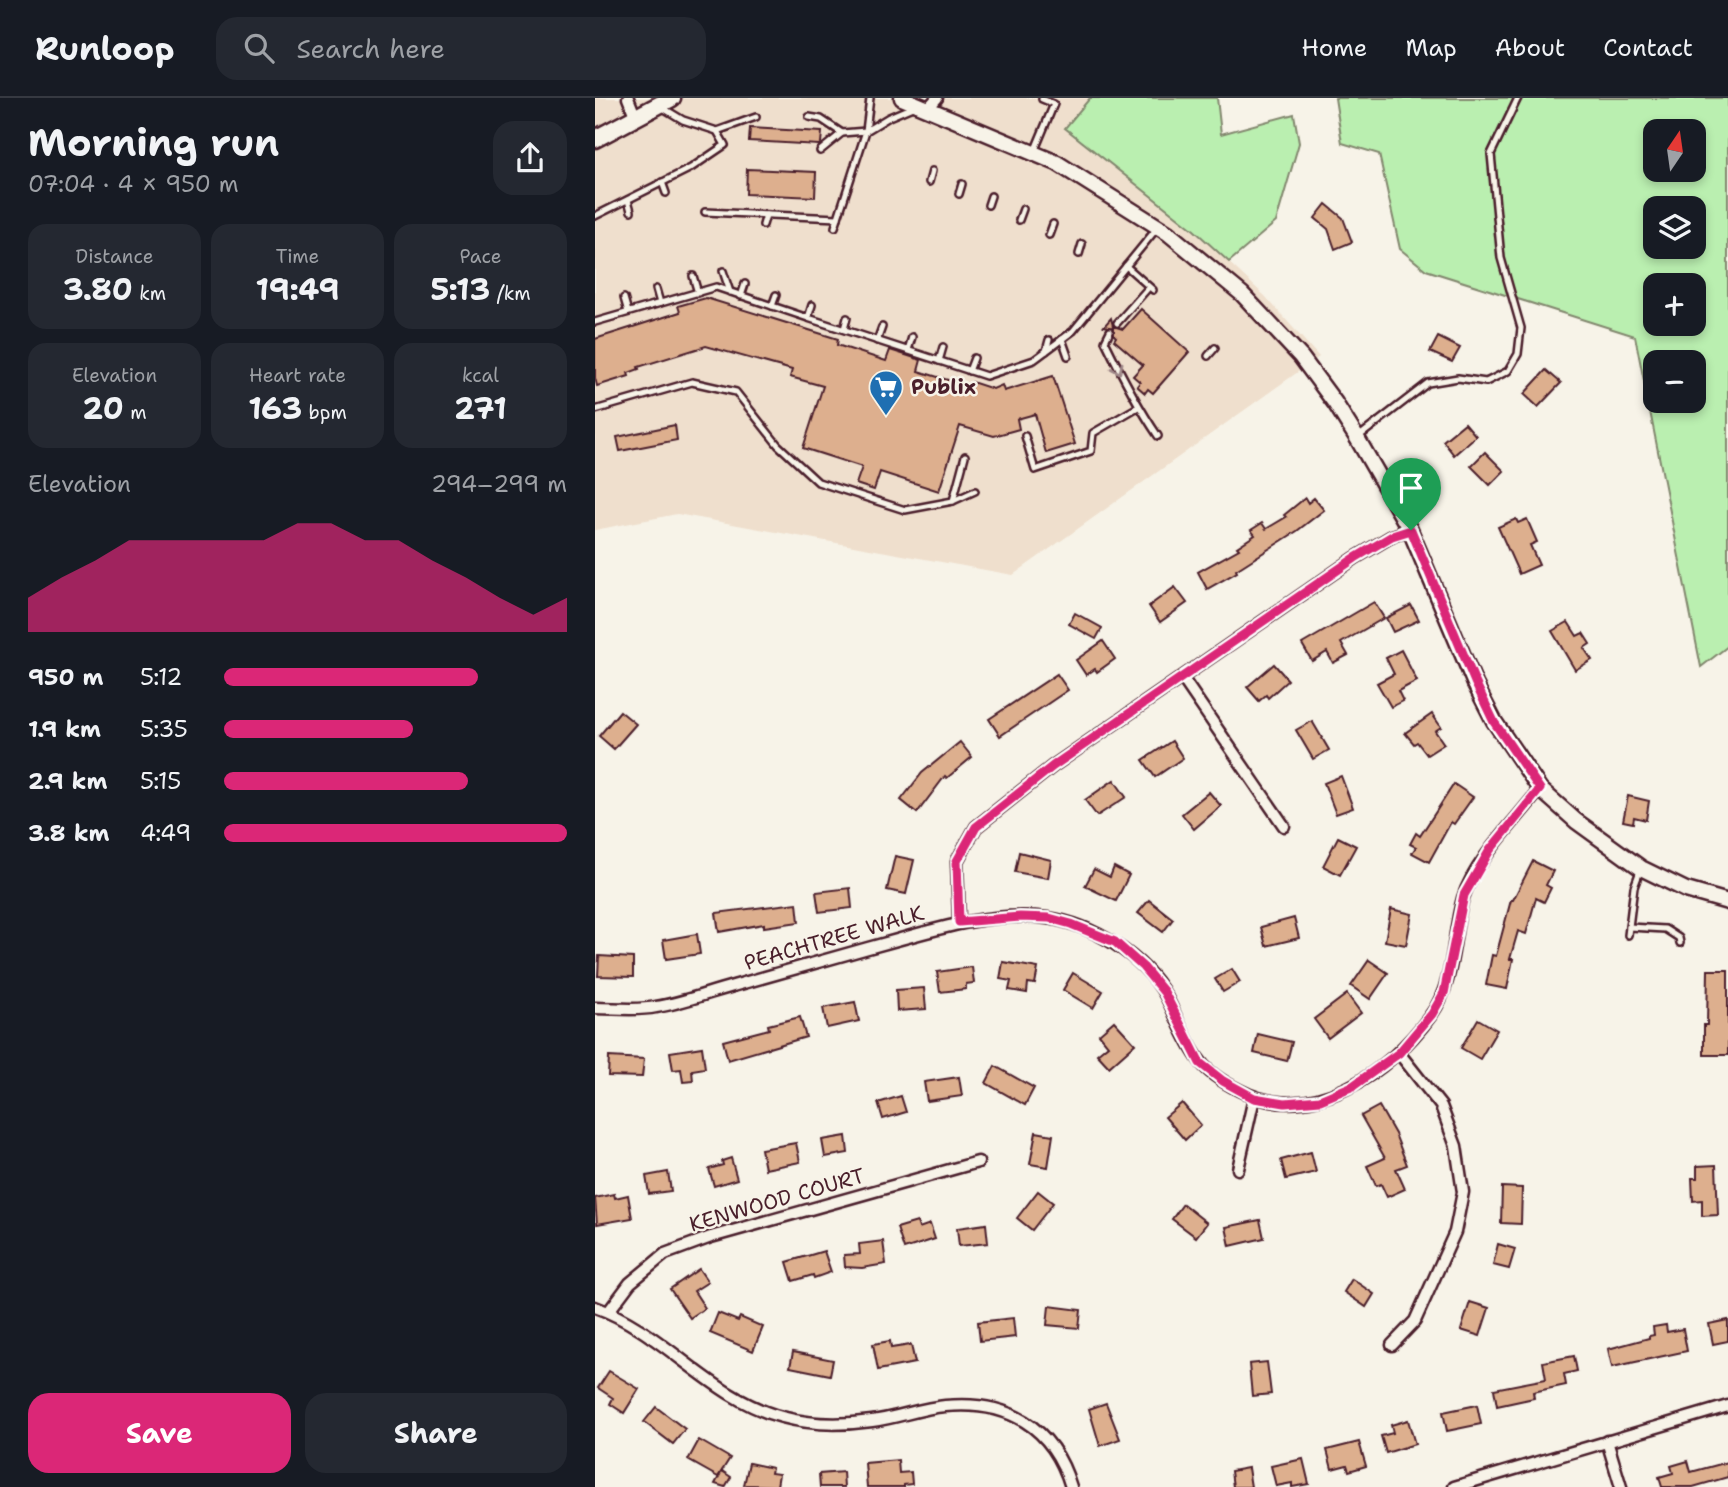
<!DOCTYPE html>
<html lang="en">
<head>
<meta charset="utf-8">
<style>
	body { margin:0; font-family:"Shantell Sans",sans-serif; background:#242831; color:#f1f3f6; height:100vh; display:flex; flex-direction:column; font-size:26px; white-space:nowrap }
	* { box-sizing:border-box; margin:0 }
	p { font-size:23px; color:#9ea1a6 }
	.icon { flex:none; width:38px; height:38px; fill:none; stroke:currentColor; stroke-width:2; stroke-linecap:round; stroke-linejoin:round }
	.map { position:relative; flex:1; overflow:hidden }
	.side { display:flex; flex-direction:column; background:#171b24; width:595px }
	.side>* { flex:none }
	.needle { width:46px; rotate:13deg }
	.controls { position:absolute; left:1048px; top:21px; display:grid; gap:14px }
	.controls a { display:grid; place-items:center; width:63px; height:63px; border-radius:14px; background:#171b24; box-shadow:0 4px 10px #0003; font-size:35px }
	.pin { position:absolute; display:grid; place-items:center; width:60px; height:60px; color:#fff; margin:-72px -30px; border-radius:50% 50% 50% 0; rotate:-45deg; box-shadow:0 0 7px #0007 }
	.pin .icon { rotate:45deg }
	.round { display:grid; place-items:center; flex:none; width:74px; height:74px; border-radius:21px; background:#242831 }
	.overview { display:flex; align-items:center; justify-content:space-between; height:119px; padding:0 28px }
	h1 { font-size:38px; font-weight:700; line-height:52px }
	.figures { display:grid; grid-template-columns:repeat(3,1fr); gap:10px; height:119px; padding:7px 28px }
	.figures div { display:grid; align-content:center; border-radius:18px; background:#242831; text-align:center }
	.figures b { font-size:30px; font-weight:700 }
	.figures small { font-size:19px; font-weight:400 }
	.figures p { font-size:19px }
	.chart { height:196px; padding:14px 28px }
	.chart p { display:flex; justify-content:space-between }
	.chart svg { width:100%; height:126px; margin-top:7px; fill:#db2777; opacity:.7 }
	.action { display:flex; gap:14px; margin-top:auto; padding:14px 28px }
	.action a { flex:1; height:80px; border-radius:21px; background:#db2777; color:#fff; font-size:28px; font-weight:700; line-height:80px; text-align:center }
	.action a+a { background:#242831; color:#f1f3f6 }
	ul { padding:0 28px; list-style:none; font-size:23px }
	li { display:grid; grid-template-columns:112px 84px 1fr; align-items:center; height:52px }
	li i { height:18px; border-radius:9px; background:#db2777 }
	header { display:flex; align-items:center; gap:42px; box-sizing:border-box; height:98px; padding:0 35px; background:#171b24; border-bottom:2px solid #363941 }
	header strong { font-size:33px }
	nav { display:flex; gap:38px; margin-inline-start:auto; font-size:24px }
	.search { width:490px; height:63px; background:#242831; display:flex; align-items:center; gap:18px; box-sizing:border-box; padding:0 24px; border-radius:21px; color:#9ea1a6; font-size:26px }
	main { display:flex; flex:1; min-height:0 }
	.map>svg:first-child { display:block }
	.built { fill:#efdfcd }
	.green { fill:#baefb0; stroke:#82876e; stroke-width:2; fill-rule:evenodd }
	.building { fill:#ddaf8e; stroke:#4a1f2b; stroke-width:2 }
	.lines { fill:none; stroke-linecap:round; stroke-linejoin:round }
	.service-casing { stroke:#4a1f2b; stroke-width:10 }
	.minor-casing { stroke:#4a1f2b; stroke-width:15 }
	.secondary-casing { stroke:#4a1f2b; stroke-width:19 }
	.primary-casing { stroke:#4a1f2b; stroke-width:21 }
	.service { stroke:#f7f3e8; stroke-width:5 }
	.minor { stroke:#f7f3e8; stroke-width:10 }
	.secondary { stroke:#f7f3e8; stroke-width:14 }
	.primary { stroke:#f7f3e8; stroke-width:16 }
	.oneway { stroke:#a0898a }
	.route-casing { stroke:#fff; stroke-width:14 }
	.route { stroke:#db2777; stroke-width:9 }
	.labels { text-anchor:middle; dominant-baseline:central; stroke-width:5; stroke-linejoin:round; paint-order:stroke }
	.poi-label { font-size:21px; font-weight:bold; fill:#4a1f2b; stroke:#f7f3e8; text-anchor:start }
	.street-label { font-size:21px; fill:#4a1f2b; stroke:#f7f3e8 }
</style>
</head>
<body>
<header>
<strong>Runloop</strong>
<div class="search"><svg class="icon" aria-label="search" viewBox="0 0 24 24"><circle cx="10" cy="10" r="6"/><path d="M15 15l6 6"/></svg>Search here</div>
<nav><a>Home</a><a>Map</a><a>About</a><a>Contact</a></nav>
</header>
<main>
<section class="side">
<div class="overview"><div><h1>Morning run</h1><p>07:04 · 4 × 950 m</p></div><a class="round"><svg class="icon" aria-label="share" viewBox="0 0 24 24"><path d="M12 15V3M7 8l5-5 5 5M5 13v7h14v-7"/></svg></a></div>
<div class="figures">
<div><p>Distance</p><b>3.80<small> km</small></b></div>
<div><p>Time</p><b>19:49</b></div>
<div><p>Pace</p><b>5:13<small> /km</small></b></div>
</div>
<div class="figures">
<div><p>Elevation</p><b>20<small> m</small></b></div>
<div><p>Heart rate</p><b>163<small> bpm</small></b></div>
<div><p>kcal</p><b>271</b></div>
</div>
<div class="chart"><p><span>Elevation</span>294–299 m</p>
<svg viewBox="0 0 160 44" preserveAspectRatio="none"><path d="M0 44V32L10 25L20 19L30 12L40 12L50 12L60 12L70 12L80 6L90 6L100 12L110 12L120 19L130 25L140 32L150 38L160 32V44z"/></svg>
</div>
<ul>
<li><b>950 m</b>5:12<i style="width:74%"></i></li>
<li><b>1.9 km</b>5:35<i style="width:55%"></i></li>
<li><b>2.9 km</b>5:15<i style="width:71%"></i></li>
<li><b>3.8 km</b>4:49<i style="width:100%"></i></li>
</ul>
<div class="action"><a>Save</a><a>Share</a></div>
</section>
<div class="map">
<svg width="1133" height="1389" viewBox="0 0 1133 1389">
	<rect width="100%" height="100%" fill="#f7f3e8"/>
	<filter id="ink" filterUnits="userSpaceOnUse"><feTurbulence type="fractalNoise" baseFrequency=".0143" numOctaves="2"/><feDisplacementMap in="SourceGraphic" scale="14" xChannelSelector="R" yChannelSelector="G"/><feConvolveMatrix kernelMatrix="1 2 1 2 8 2 1 2 1" color-interpolation-filters="sRGB"/></filter>
	<g filter="url(#ink)">
		<polygon class="built" points="0,0 495,0 470,31 599,132 670,198 724,259 418,477 82,416 0,432"/>
		<g class="green">
			<polygon points="495,0 622,0 626,36 699,16 704,45 681,124 634,164 599,132 470,30"/>
			<path d="M740,0H1133V548L1106,569L1040,238L831,172L805,151L784,56L747,45ZM1060,33H1099V72H1060ZM1060,110H1099V149H1060ZM1060,187H1099V226H1060ZM1060,264H1099V303H1060Z"/>
		</g>
		<g class="building">
			<polygon points="155,30 227,34 226,45 224,47 154,43"/>
			<polygon points="152,71 221,74 220,99 151,96"/>
			<polygon points="731,106 748,120 757,144 740,151 733,131 720,120"/>
			<polygon points="111,200 243,241 242,247 291,263 295,252 326,262 323,273 376,289 377,284 398,291 407,287 409,293 458,278 480,346 451,355 440,316 422,321 424,331 399,338 365,328 344,393 285,374 279,392 261,386 267,369 208,350 228,288 195,279 197,272 111,248 43,269 44,271 33,275 34,278 2,288 0,280 0,241 85,214 83,208"/>
			<polygon points="546,211 594,254 558,295 553,291 550,295 542,288 545,284 538,278 548,267 519,242 521,239 519,237 519,230 509,228 516,220 518,228 528,231"/>
			<polygon points="843,239 865,250 857,264 835,254"/>
			<polygon points="951,272 966,285 943,309 929,296"/>
			<polygon points="870,325 881,338 859,357 848,343"/>
			<polygon points="80,327 82,342 25,353 22,339"/>
			<polygon points="890,354 909,373 895,387 876,368"/>
			<polygon points="710,400 713,405 719,400 729,412 702,433 641,472 642,474 612,491 603,474 644,451 642,449 660,437 656,432 667,425 671,431 691,419 689,417"/>
			<polygon points="921,421 923,425 932,421 942,444 935,447 944,467 924,476 903,429"/>
			<polygon points="580,489 592,505 565,524 554,508"/>
			<polygon points="779,504 789,520 746,545 753,557 738,565 732,554 717,563 707,546"/>
			<polygon points="816,507 824,522 798,534 791,520"/>
			<polygon points="480,515 507,530 501,541 474,526"/>
			<polygon points="973,524 982,538 988,535 995,546 989,550 997,562 980,572 957,533"/>
			<polygon points="508,543 520,561 502,574 500,571 491,577 481,562"/>
			<polygon points="806,552 822,583 803,593 808,603 796,609 782,585 799,576 791,560"/>
			<polygon points="679,566 693,582 673,600 671,597 664,603 652,589"/>
			<polygon points="462,576 473,592 405,638 394,621"/>
			<polygon points="25,613 41,626 19,651 4,638"/>
			<polygon points="837,616 846,629 840,633 849,646 832,657 822,644 819,646 810,635"/>
			<polygon points="717,623 734,652 718,661 701,632"/>
			<polygon points="577,643 588,660 560,679 548,662"/>
			<polygon points="365,644 377,659 352,680 350,678 322,715 306,702 327,675"/>
			<polygon points="746,678 758,710 741,716 729,685"/>
			<polygon points="519,682 531,699 502,718 490,702"/>
			<polygon points="859,686 878,699 859,726 856,724 834,764 817,755 821,749 815,746 821,735 825,738"/>
			<polygon points="614,694 626,708 599,731 587,716"/>
			<polygon points="1033,698 1054,703 1051,722 1039,719 1038,725 1028,723"/>
			<polygon points="743,739 761,748 745,777 728,768"/>
			<polygon points="424,754 456,762 453,780 420,774"/>
			<polygon points="300,758 319,762 311,796 292,792"/>
			<polygon points="938,763 958,773 951,787 956,790 949,804 941,800 931,836 923,833 915,861 918,861 912,891 891,887 897,857 901,858 916,802 918,802"/>
			<polygon points="519,769 534,777 521,803 490,788 499,771 515,779"/>
			<polygon points="255,790 257,810 224,814 221,794"/>
			<polygon points="554,802 578,821 568,834 543,815"/>
			<polygon points="202,805 204,824 169,829 169,826 124,834 121,815"/>
			<polygon points="796,811 817,816 811,847 790,843"/>
			<polygon points="699,820 704,840 671,848 666,829"/>
			<polygon points="102,836 105,856 71,861 68,842"/>
			<polygon points="4,858 38,860 38,879 3,878"/>
			<polygon points="774,862 793,875 775,901 756,888"/>
			<polygon points="408,864 443,870 440,886 433,885 432,895 414,892 416,883 405,881"/>
			<polygon points="377,869 379,885 371,886 371,891 345,894 342,874"/>
			<polygon points="637,871 645,884 628,894 620,881"/>
			<polygon points="1113,872 1133,872 1133,957 1109,957 1109,927 1112,927"/>
			<polygon points="478,875 508,893 498,910 468,892"/>
			<polygon points="329,890 331,911 302,913 301,892"/>
			<polygon points="752,896 766,915 733,940 719,921"/>
			<polygon points="260,904 264,923 232,930 228,910"/>
			<polygon points="205,919 211,939 133,962 128,943 174,931 173,927"/>
			<polygon points="883,921 902,932 885,961 866,950"/>
			<polygon points="519,923 540,946 514,969 502,956 513,947 504,936"/>
			<polygon points="663,936 697,944 692,963 659,955"/>
			<polygon points="107,949 110,970 97,972 98,983 88,984 86,971 78,972 75,954"/>
			<polygon points="14,959 49,961 47,979 13,978"/>
			<polygon points="400,968 439,990 430,1007 391,985"/>
			<polygon points="364,979 367,998 332,1003 329,984"/>
			<polygon points="306,998 311,1014 288,1021 283,1005"/>
			<polygon points="587,1005 606,1027 590,1042 570,1019"/>
			<polygon points="784,1008 800,1036 812,1067 801,1071 810,1091 792,1099 786,1086 781,1088 772,1068 790,1060 766,1018"/>
			<polygon points="441,1034 458,1037 453,1069 435,1066"/>
			<polygon points="251,1038 253,1055 230,1059 227,1042"/>
			<polygon points="201,1045 205,1064 170,1071 166,1051"/>
			<polygon points="716,1054 721,1074 691,1081 686,1062"/>
			<polygon points="136,1060 142,1081 119,1088 114,1071 128,1067 127,1063"/>
			<polygon points="1121,1067 1123,1117 1107,1118 1107,1102 1098,1103 1097,1080 1102,1080 1102,1068"/>
			<polygon points="73,1074 76,1093 54,1096 51,1078"/>
			<polygon points="907,1089 927,1090 926,1126 906,1125"/>
			<polygon points="443,1093 458,1105 437,1132 422,1120"/>
			<polygon points="19,1096 20,1100 33,1097 37,1120 2,1126 0,1100"/>
			<polygon points="588,1106 612,1125 601,1139 577,1121"/>
			<polygon points="665,1122 669,1140 635,1148 631,1129"/>
			<polygon points="322,1124 324,1130 335,1126 340,1141 309,1151 302,1130"/>
			<polygon points="391,1126 393,1145 364,1148 362,1130"/>
			<polygon points="288,1143 291,1166 267,1170 250,1169 249,1157 265,1156 264,1146"/>
			<polygon points="903,1146 920,1151 914,1171 898,1167"/>
			<polygon points="229,1153 236,1174 219,1180 218,1177 198,1183 192,1164"/>
			<polygon points="104,1171 113,1184 99,1193 110,1210 95,1220 75,1191"/>
			<polygon points="757,1181 779,1196 771,1209 749,1194"/>
			<polygon points="875,1204 894,1210 885,1238 866,1232"/>
			<polygon points="454,1208 486,1212 484,1230 452,1227"/>
			<polygon points="123,1215 143,1223 145,1219 168,1229 158,1253 115,1235"/>
			<polygon points="418,1220 420,1239 385,1243 383,1224"/>
			<polygon points="1133,1222 1133,1243 1118,1246 1114,1226"/>
			<polygon points="1071,1227 1072,1234 1088,1231 1092,1253 1017,1269 1013,1251 1054,1240 1054,1238 1059,1237 1058,1229"/>
			<polygon points="295,1243 296,1250 316,1247 320,1265 283,1272 278,1246"/>
			<polygon points="198,1254 238,1262 235,1277 195,1269"/>
			<polygon points="979,1258 982,1273 969,1276 971,1287 938,1294 939,1300 902,1308 899,1291 951,1281 948,1264"/>
			<polygon points="672,1264 676,1296 657,1298 654,1266"/>
			<polygon points="14,1273 44,1291 29,1315 15,1306 18,1300 3,1290"/>
			<polygon points="511,1305 525,1341 505,1348 494,1311"/>
			<polygon points="882,1307 886,1326 852,1333 848,1314"/>
			<polygon points="61,1309 90,1331 78,1346 49,1324"/>
			<polygon points="813,1322 820,1346 791,1355 786,1338 798,1335 796,1327"/>
			<polygon points="104,1342 135,1360 123,1379 93,1362"/>
			<polygon points="764,1344 771,1368 754,1373 752,1367 737,1371 732,1352"/>
			<polygon points="708,1361 714,1386 697,1389 697,1385 681,1388 676,1368"/>
			<polygon points="303,1362 304,1375 316,1374 317,1386 309,1387 309,1389 272,1389 270,1365"/>
			<polygon points="1093,1363 1096,1374 1133,1364 1133,1379 1098,1389 1067,1389 1064,1379 1078,1375 1076,1368"/>
			<polygon points="154,1365 177,1370 176,1375 184,1376 182,1388 149,1387"/>
			<polygon points="653,1370 656,1389 638,1389 636,1373"/>
			<polygon points="127,1373 136,1379 130,1389 120,1386"/>
			<polygon points="248,1374 249,1389 225,1389 224,1376"/>
		</g>
		<g class="lines">
			<g class="service-casing">
				<g id="service">
					<polyline points="68,10 88,22 122,33 161,19"/>
					<polyline points="214,19 226,21 247,35"/>
					<polyline points="225,53 247,35 271,33 294,19 320,8"/>
					<polyline points="439,54 459,6 447,1"/>
					<polyline points="67,84 71,95"/>
					<polyline points="334,84 337,73"/>
					<polyline points="364,96 367,86"/>
					<polyline points="33,102 36,113"/>
					<polyline points="393,107 396,98"/>
					<polyline points="110,114 243,120"/>
					<polyline points="0,118 96,70 130,47 122,33"/>
					<polyline points="424,122 428,111"/>
					<polyline points="168,127 171,117"/>
					<polyline points="240,129 271,33 275,0"/>
					<polyline points="454,137 458,126"/>
					<polyline points="484,156 487,146"/>
					<polyline points="531,168 558,192"/>
					<polyline points="128,173 135,194"/>
					<polyline points="98,178 103,195"/>
					<polyline points="61,191 65,205"/>
					<polyline points="146,198 150,186"/>
					<polyline points="29,200 33,214"/>
					<polyline points="217,207 213,220 391,278 439,262 478,233 563,129"/>
					<polyline points="177,208 181,197"/>
					<polyline points="0,224 121,189 213,220"/>
					<polyline points="522,225 554,189"/>
					<polyline points="249,231 252,220"/>
					<path d="M515,233L510,243C526,276 542,307 563,338"/>
					<polyline points="467,241 473,258"/>
					<polyline points="282,243 287,229"/>
					<polyline points="313,252 317,239"/>
					<polyline points="451,253 454,242"/>
					<polyline points="613,258 620,250"/>
					<polyline points="344,263 348,249"/>
					<polyline points="374,273 379,260"/>
					<polyline points="0,312 97,284 141,294 183,347 223,384 310,412 358,403 380,393"/>
					<polyline points="430,338 440,372 496,353 498,335 543,309"/>
					<polyline points="762,340 833,285 863,280 891,284 913,273 923,256 926,230 906,160 896,56 923,0"/>
					<polyline points="358,403 370,358"/>
					<polyline points="1034,829 1070,831 1084,840 1085,845"/>
					<polyline points="1033,837 1039,789 1045,773"/>
				</g>
			</g>
			<g class="minor-casing">
				<g id="minor">
					<polyline points="33,0 41,20"/>
					<polyline points="333,10 342,0"/>
					<polyline points="588,581 689,728"/>
					<polyline points="364,824 362,763 381,729 458,668 760,460 797,438 815,432"/>
					<path d="M0,910C20,910 42,913 61,909C87,905 112,895 138,888C192,873 247,857 302,842C351,828 401,814 452,820C497,826 549,858 571,898C582,919 590,944 605,963C614,976 630,985 644,992C716,1030 794,975 836,917C860,885 857,838 868,800C880,762 921,723 945,691"/>
					<polyline points="643,1071 659,1000"/>
					<path d="M0,1209C69,1233 116,1301 187,1319C216,1327 248,1327 277,1323C302,1320 326,1310 350,1308C412,1302 458,1328 476,1389"/>
					<polyline points="14,1213 35,1185 70,1156 116,1139 383,1064"/>
					<polyline points="797,1247 820,1223 860,1134 868,1094 861,1048 846,1008 804,955"/>
					<polyline points="1012,1343 1026,1389"/>
					<polyline points="859,1389 1133,1308"/>
				</g>
			</g>
			<g class="secondary-casing">
				<polyline id="secondary" points="307,0 462,65 573,135 647,196 706,259 740,305 762,340 815,432 880,586 899,623 945,691 981,723 1046,770 1091,792 1133,804"/>
			</g>
			<g class="primary-casing">
				<polyline id="primary" points="0,41 77,0"/>
			</g>
			<use href="#service" class="service"/>
			<use href="#minor" class="minor"/>
			<use href="#secondary" class="secondary"/>
			<use href="#primary" class="primary"/>
		</g>
		<defs><path id="oneway-chevron" d="M-2-3.5L2.5 0L-2 3.5" fill="none" stroke-width="1.6" stroke-linecap="round" stroke-linejoin="round" transform="scale(1.75)"/></defs>
		<use class="oneway" href="#oneway-chevron" transform="translate(523 271) rotate(65)"/>
	</g>
	<g class="lines" filter="url(#ink)">
		<g class="route-casing">
			<polygon id="route" points="816,432 880,584 899,624 945,691 895,752 869,797 849,895 837,916 804,955 758,988 725,1002 690,1005 659,1000 628,983 605,965 569,894 548,869 520,844 476,826 454,820 425,819 364,824 362,763 381,729 458,668 760,460 797,438"/>
		</g>
		<use href="#route" class="route"/>
	</g>
	<defs>
		<g id="supermarket-pin" transform="scale(1.75)"><path d="M0 17L-7.5 6A9.5 9.5 0 1 1 7.5 6Z" fill="#1f6fb2" stroke="#f7f3e8"/><path d="M-6-5.5h2.5l.6 2H6L4.5 2H-2.5L-4.4-4H-6ZM-1.5 3.2a1.3 1.3 0 1 0 .1 0ZM3 3.2a1.3 1.3 0 1 0 .1 0Z" fill="#fff"/></g>
	</defs>
	<g fill-rule="evenodd">
		<use href="#supermarket-pin" x="291" y="289"/>
	</g>
	<g class="labels">
		<g class="poi-label">
			<text x="316" y="289">Publix</text>
		</g>
		<g class="street-label">
			<text transform="translate(239 840) rotate(-16)">PEACHTREE WALK</text>
			<text transform="translate(182 1102) rotate(-16)">KENWOOD COURT</text>
		</g>
	</g>
</svg>
<div class="controls">
<a><svg class="needle" viewBox="-14 -14 28 28"><path d="M0-13l5 13h-10z" fill="#e53935"/><path d="M0 13l5-13h-10z" fill="#9ea1a6"/></svg></a>
<a><svg class="icon" aria-label="layers" viewBox="0 0 24 24"><path d="M12 4l9 5-9 5-9-5zM3 14l9 5 9-5"/></svg></a>
<a>+</a>
<a>−</a>
</div>
<div class="pin" style="left:816px;top:432px;background:#1e9e55"><svg class="icon" aria-label="arrive" viewBox="0 0 24 24"><path d="M6 21V4h12l-3 4 3 4H6"/></svg></div>
</div>
</main>
</body>
</html>
